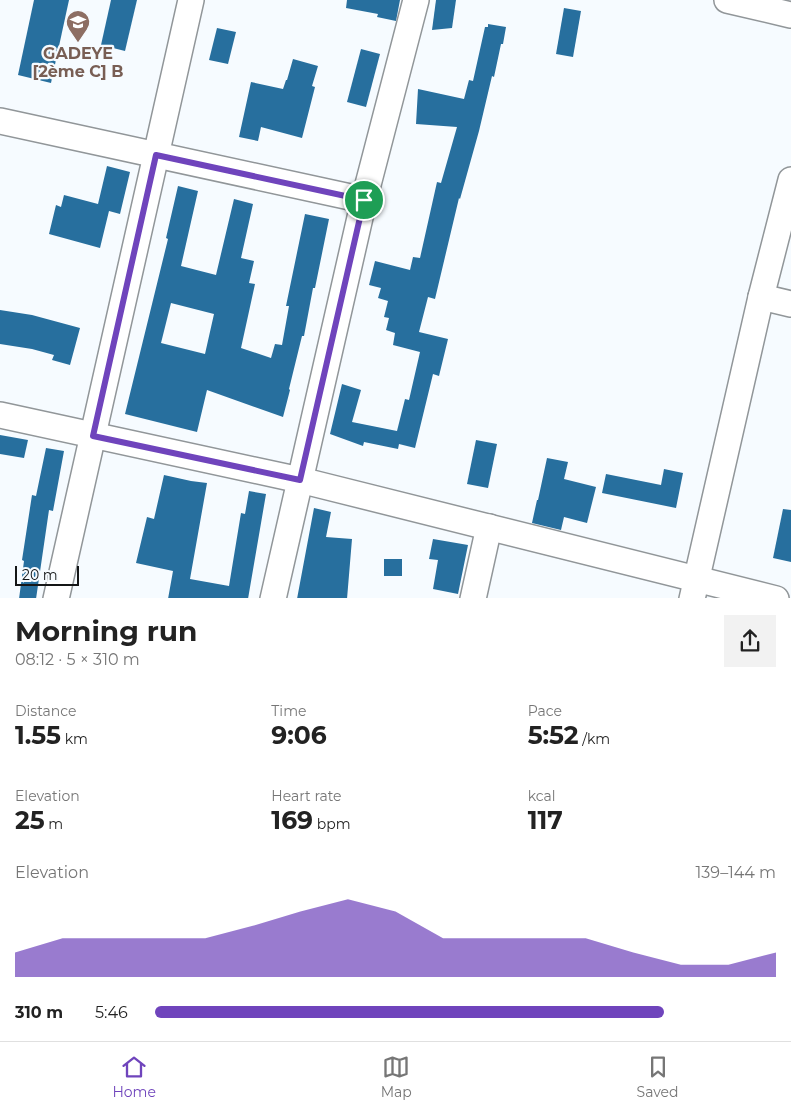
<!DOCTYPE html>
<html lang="en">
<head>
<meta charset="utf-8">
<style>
	body { margin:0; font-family:Montserrat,sans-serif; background:#f2f2f2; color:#222; height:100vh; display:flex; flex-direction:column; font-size:19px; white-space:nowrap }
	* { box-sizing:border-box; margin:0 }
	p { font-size:16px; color:#767676 }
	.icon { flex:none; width:28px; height:28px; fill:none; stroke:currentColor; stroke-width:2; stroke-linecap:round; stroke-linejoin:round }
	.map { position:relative; height:598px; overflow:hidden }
	.sheet { display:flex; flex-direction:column; background:#fff; flex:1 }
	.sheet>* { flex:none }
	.scale { position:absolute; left:15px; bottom:12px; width:64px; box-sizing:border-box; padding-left:5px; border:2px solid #141617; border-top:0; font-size:14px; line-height:18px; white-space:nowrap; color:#141617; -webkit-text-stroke:4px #f6fbff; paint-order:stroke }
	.pin { position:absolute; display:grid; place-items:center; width:42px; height:42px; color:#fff; margin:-21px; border:2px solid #fff; border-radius:50%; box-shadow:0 1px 5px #0007 }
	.round { display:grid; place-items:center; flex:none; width:52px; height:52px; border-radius:0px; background:#f2f2f2 }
	.summary { display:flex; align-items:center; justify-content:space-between; height:85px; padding:0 15px }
	h1 { font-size:28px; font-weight:700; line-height:38px }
	.metrics { display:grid; grid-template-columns:repeat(3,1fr); gap:8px; height:85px; padding:5px 15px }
	.metrics div { display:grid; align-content:center }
	.metrics b { font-size:25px; font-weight:700 }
	.metrics small { font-size:14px; font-weight:400 }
	.metrics p { font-size:14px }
	.chart { height:140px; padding:10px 15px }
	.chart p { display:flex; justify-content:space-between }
	.chart svg { width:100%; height:90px; margin-top:5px; fill:#6f44bc; opacity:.7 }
	ul { padding:0 15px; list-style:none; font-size:16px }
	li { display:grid; grid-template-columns:80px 60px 1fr; align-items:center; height:38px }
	li i { height:12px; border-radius:6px; background:#6f44bc }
	.dock { display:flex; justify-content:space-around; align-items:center; height:70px; border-top:1px solid #e0e0e0; background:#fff; font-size:14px; color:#767676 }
	.dock a { display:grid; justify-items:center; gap:2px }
	.dock .active { color:#6f44bc }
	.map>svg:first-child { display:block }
	.building { fill:#276f9e; fill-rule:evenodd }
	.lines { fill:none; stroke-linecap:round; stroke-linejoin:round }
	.minor-casing { stroke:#919699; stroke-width:28 }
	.minor { stroke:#fff; stroke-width:25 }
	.route-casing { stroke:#fff; stroke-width:10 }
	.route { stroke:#6f44bc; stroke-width:6 }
	.labels { text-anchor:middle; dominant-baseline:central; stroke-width:4.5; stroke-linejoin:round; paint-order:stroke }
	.education-label { font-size:16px; font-weight:bold; fill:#785e54; stroke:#f6fbff }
</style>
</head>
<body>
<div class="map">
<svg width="791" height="599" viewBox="0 0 791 599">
	<rect width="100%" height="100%" fill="#f6fbff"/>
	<g class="building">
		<polygon points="34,0 69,0 51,83 18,75"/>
		<polygon points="111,0 137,0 125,51 101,45"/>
		<polygon points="347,0 400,0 396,21 377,17 378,14 346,8"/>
		<polygon points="436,0 456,0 452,28 432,30"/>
		<polygon points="564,8 581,11 573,57 556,54"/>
		<polygon points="488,24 506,27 503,44 501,44 494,77 492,76 479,131 460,199 459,198 435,299 428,297 419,332 448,339 439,376 433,374 415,448 399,444 398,449 364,442 363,446 330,434 342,384 361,390 352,422 397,431 405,399 409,400 420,352 393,345 395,333 386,330 389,318 384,317 388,301 378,298 381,288 369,285 375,261 410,270 413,257 420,258 437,182 441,183 457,127 416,124 418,89 464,99 469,80 473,81 485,27 488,27"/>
		<polygon points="217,28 236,32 228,64 209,60"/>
		<polygon points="361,49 380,54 366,107 347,102"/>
		<polygon points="293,59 318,66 312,86 315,87 302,138 261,127 258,141 239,137 251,82 283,89 286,80 287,80"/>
		<polygon points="107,166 130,172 120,214 109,211 100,248 49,234 56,205 61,207 64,195 98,204"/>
		<path d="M178,186L198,191L181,266L216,275L234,199L253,204L241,258L254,261L249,283L255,284L241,348L271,358L275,344L282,345L289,306H286L305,214L329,219L315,288H313L304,336H302L289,389L290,390L283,417L207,390L197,432L125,414L168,239L166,238ZM171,303L214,314L205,354L161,343Z"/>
		<polygon points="0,310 32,315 80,328 70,365 52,360 54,355 32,349 0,344"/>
		<polygon points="0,435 28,440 24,458 0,454"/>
		<polygon points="476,440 497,444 488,488 467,484"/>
		<polygon points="46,448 64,451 53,511 49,510 36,599 19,599 24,561 22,560 32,495 36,496"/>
		<polygon points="547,458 568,462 564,479 596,487 587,523 564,517 561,530 532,523 537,500 538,500"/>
		<polygon points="664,469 683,473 676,508 602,493 606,474 661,485"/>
		<polygon points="164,475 191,481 207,483 190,579 229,586 241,513 245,514 249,491 266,494 248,599 168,599 173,571 136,563 147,517 154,519"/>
		<polygon points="314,508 331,512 326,537 352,539 347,599 297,599"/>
		<polygon points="783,509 791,510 791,562 773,558"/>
		<polygon points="433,539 468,545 458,594 433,589 438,560 429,559"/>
		<rect x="384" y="559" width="18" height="17"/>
	</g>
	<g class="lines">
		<g class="minor-casing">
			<g id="minor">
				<polyline points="727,0 791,15"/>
				<polyline points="0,121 364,200"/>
				<polyline points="761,297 791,304"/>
				<polyline points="0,415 300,480 776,599"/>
				<polyline points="56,599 191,0"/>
				<polyline points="273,599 364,200 416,0"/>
				<polyline points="473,599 489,527"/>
				<polyline points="692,599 761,297 791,180"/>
			</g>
		</g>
		<use href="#minor" class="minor"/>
	</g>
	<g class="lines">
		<g class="route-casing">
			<polygon id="route" points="156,155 364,200 300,480 93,436"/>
		</g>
		<use href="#route" class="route"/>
	</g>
	<defs>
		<g id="school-pin" transform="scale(1.25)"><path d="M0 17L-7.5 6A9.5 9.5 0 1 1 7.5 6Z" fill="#8d6e63" stroke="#f6fbff"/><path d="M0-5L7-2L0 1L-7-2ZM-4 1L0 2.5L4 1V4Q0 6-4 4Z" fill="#fff"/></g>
	</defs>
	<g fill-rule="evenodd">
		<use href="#school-pin" x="78" y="22"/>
	</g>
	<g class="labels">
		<g class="education-label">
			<text x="78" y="53">GADEYE<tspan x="78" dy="18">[2ème C] B</tspan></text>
		</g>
	</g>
</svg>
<div class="scale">20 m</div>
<div class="pin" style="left:364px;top:200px;background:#1e9e55"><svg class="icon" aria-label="arrive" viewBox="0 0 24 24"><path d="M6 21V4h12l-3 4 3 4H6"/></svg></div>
</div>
<section class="sheet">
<div class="summary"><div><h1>Morning run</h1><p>08:12 · 5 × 310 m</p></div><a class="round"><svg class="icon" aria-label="share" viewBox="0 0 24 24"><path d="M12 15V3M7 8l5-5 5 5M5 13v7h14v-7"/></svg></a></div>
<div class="metrics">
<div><p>Distance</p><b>1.55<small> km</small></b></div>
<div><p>Time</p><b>9:06</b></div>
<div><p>Pace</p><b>5:52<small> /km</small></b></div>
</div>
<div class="metrics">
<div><p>Elevation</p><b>25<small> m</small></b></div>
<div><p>Heart rate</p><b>169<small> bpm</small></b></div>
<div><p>kcal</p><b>117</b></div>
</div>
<div class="chart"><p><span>Elevation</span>139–144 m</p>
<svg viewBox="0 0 160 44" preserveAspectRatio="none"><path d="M0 44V32L10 25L20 25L30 25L40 25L50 19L60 12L70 6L80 12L90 25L100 25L110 25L120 25L130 32L140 38L150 38L160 32V44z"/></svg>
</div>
<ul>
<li><b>310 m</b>5:46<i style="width:82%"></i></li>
</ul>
</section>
<nav class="dock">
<a class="active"><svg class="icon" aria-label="home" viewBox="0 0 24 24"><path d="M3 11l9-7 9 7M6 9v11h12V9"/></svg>Home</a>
<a><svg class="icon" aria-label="map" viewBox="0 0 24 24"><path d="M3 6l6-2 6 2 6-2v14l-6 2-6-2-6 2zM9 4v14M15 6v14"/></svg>Map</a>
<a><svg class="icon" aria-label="saved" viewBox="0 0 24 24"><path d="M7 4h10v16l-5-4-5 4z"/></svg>Saved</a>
</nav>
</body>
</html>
